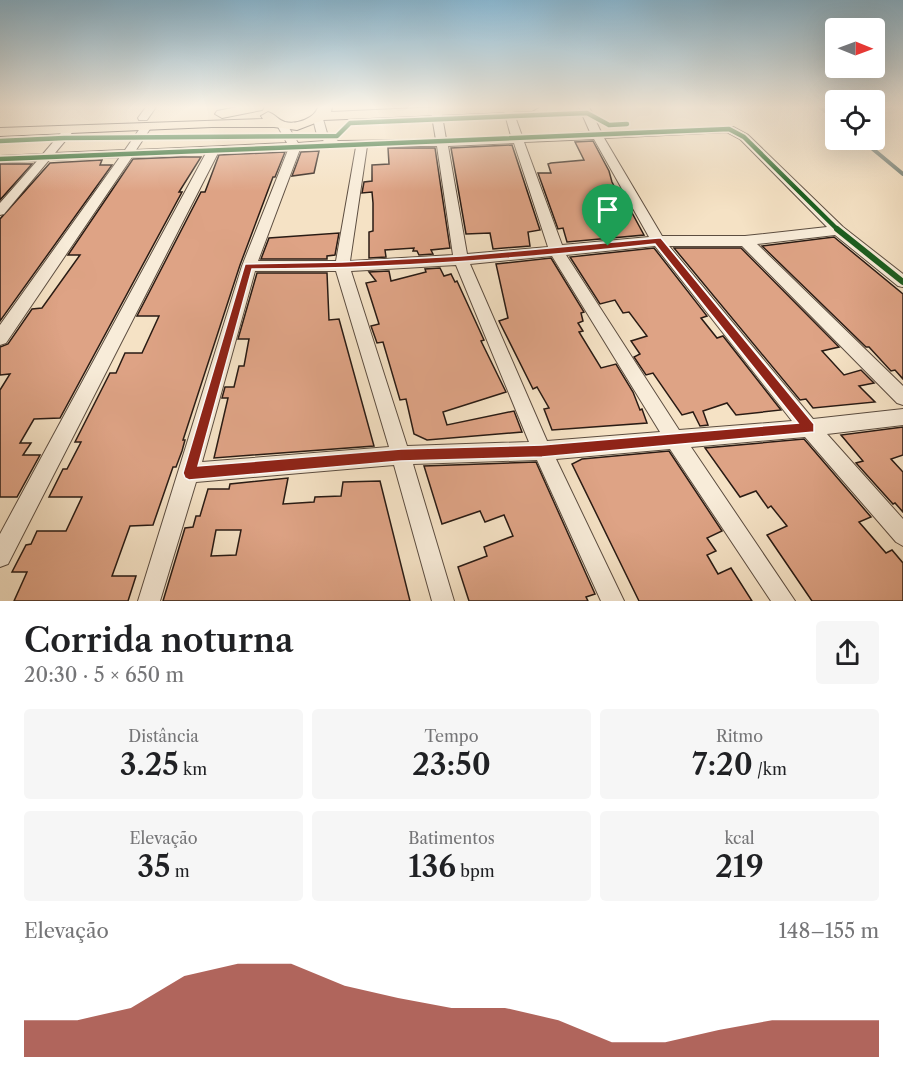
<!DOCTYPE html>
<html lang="pt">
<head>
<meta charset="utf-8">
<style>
	body { margin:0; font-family:"Libre Caslon Text",serif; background:#f6f6f6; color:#202124; height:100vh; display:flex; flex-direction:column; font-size:22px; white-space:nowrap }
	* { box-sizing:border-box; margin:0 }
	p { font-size:20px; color:#757577 }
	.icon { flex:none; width:33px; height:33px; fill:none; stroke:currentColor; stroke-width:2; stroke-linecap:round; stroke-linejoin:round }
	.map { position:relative; height:601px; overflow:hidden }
	.sheet { display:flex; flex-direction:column; background:#fff; flex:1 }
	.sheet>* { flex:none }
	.needle { width:39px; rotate:91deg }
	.tools { position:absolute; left:825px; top:18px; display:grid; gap:12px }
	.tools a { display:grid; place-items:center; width:60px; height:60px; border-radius:6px; background:#fff; box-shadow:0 6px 24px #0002; font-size:30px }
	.pin { position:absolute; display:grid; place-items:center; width:51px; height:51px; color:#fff; margin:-62px -26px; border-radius:50% 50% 50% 0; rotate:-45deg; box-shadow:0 0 6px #0007 }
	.pin .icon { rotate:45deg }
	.round { display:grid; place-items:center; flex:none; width:63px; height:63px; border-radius:6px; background:#f6f6f6 }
	.headline { display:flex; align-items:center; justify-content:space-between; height:102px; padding:0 24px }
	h1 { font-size:33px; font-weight:600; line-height:45px }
	.metrics { display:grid; grid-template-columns:repeat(3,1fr); gap:9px; height:102px; padding:6px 24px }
	.metrics div { display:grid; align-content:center; border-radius:6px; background:#f6f6f6; text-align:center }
	.metrics b { font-size:30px; font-weight:600 }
	.metrics small { font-size:16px; font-weight:400 }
	.metrics p { font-size:16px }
	.chart { height:168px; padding:12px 24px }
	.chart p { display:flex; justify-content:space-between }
	.chart svg { width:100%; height:108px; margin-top:6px; fill:#8f2418; opacity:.7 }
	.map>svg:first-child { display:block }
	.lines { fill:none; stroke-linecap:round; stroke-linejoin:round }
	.stream { stroke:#6e7d74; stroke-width:4 }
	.building { fill:#dea385; stroke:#291b14; stroke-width:1.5; fill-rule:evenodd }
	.minor-casing { stroke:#5c4d40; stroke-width:2 }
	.major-casing { stroke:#291b14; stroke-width:2 }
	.minor { fill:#f8ecd9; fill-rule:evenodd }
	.major { fill:#f5e2c5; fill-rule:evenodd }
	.cycleway-far1-casing { stroke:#f8ecd9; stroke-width:8 }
	.cycleway-casing { stroke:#f8ecd9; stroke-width:10 }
	.cycleway-far1 { stroke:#1b5e20; stroke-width:4.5 }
	.cycleway { stroke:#1b5e20; stroke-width:6 }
	.route { fill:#8f2418; stroke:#fff; stroke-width:1.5; fill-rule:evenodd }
</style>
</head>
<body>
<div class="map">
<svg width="903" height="601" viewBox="0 0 903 601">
	<rect width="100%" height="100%" fill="#f5e2c5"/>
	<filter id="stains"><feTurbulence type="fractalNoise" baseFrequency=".00333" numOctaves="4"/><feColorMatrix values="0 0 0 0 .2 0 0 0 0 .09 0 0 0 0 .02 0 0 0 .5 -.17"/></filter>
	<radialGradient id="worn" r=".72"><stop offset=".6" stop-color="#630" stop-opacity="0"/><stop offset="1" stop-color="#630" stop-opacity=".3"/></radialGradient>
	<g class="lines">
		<g class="stream">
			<polyline points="820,107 836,118"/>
			<polyline points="862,140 903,174"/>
		</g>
	</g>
	<g class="building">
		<polygon points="593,141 609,171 612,182 627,211 631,211 644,235 567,242 563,228 558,229 538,173 551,173 548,164 551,163 584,160 575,142"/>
		<polygon points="512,145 540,230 528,232 530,246 493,249 490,233 466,234 451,148"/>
		<polygon points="388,148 435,148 450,248 431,250 433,254 419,255 417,251 413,251 414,248 385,250 386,257 369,258 369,232 373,231 373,203 372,192 362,193 364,182 372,181 372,165 389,164"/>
		<polygon points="319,151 314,173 292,176 301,152"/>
		<polygon points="285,152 275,177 273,177 240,265 183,440 185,440 182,451 176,467 173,467 153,525 130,526 112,576 136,576 128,601 14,601 27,572 12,572 26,545 31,544 37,531 66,531 82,497 49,497 63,469 67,469 81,442 75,442 110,373 116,373 125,353 142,353 159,316 137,316 201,192 205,192 219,155"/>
		<polygon points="182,157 201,157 179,192 182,192 60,418 34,419 20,443 31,443 23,455 40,455 17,497 0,497 0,390 10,374 0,375 0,347 8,344 32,309 42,308 80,255 68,255 133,159"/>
		<polygon points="102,160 100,165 112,165 0,321 0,219 50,163"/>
		<polygon points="0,164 32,164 0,200"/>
		<polygon points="339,233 335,255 327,256 327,259 261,259 269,238"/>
		<polygon points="834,237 903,294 903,379 895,370 891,371 869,347 866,347 762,246"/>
		<polygon points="654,248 707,316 701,318 717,338 723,336 781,410 736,415 727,403 703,411 708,425 700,426 693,412 682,415 653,373 646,375 634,357 640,354 631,341 647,336 629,312 623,313 615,300 600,304 570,257"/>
		<polygon points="674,248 741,248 839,347 822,351 844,375 861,370 874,383 859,386 875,402 813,408 806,399 800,400"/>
		<polygon points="551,258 584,312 581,313 583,321 578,323 583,331 579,332 601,368 616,364 633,392 640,410 642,409 647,423 552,430 544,409 549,408 537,387 533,389 499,321 508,318 496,264"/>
		<polygon points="440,268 444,276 451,274 455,282 457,281 484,340 481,341 506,392 443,412 447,425 514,411 522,432 427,440 414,434 406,399 400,400 383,342 377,343 371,326 379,324 366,283 376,281 369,272 389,271 391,281 426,272 425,269"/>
		<polygon points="257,273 327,273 329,320 339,319 374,446 214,458 228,398 222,398 225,387 234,387 239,366 244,366 249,339 238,339"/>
		<polygon points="903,427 903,455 891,459 903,472 903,512 895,503 893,504 856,463 863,461 841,435"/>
		<polygon points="804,439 871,517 859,522 886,553 892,550 903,563 903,601 812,601 767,535 787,526 771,506 768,508 756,491 740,497 705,448"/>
		<polygon points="669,451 722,531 707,538 716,551 707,555 718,574 731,568 752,601 639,601 572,464 582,459"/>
		<polygon points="536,462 595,594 586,597 588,601 469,601 458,567 487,556 484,547 513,536 504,515 485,522 480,511 442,524 424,466"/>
		<path d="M288,478L283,504L314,502L315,497L341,496L343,482L380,481L410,601H163L185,528L193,527L196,516H200L208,489H229L230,484ZM216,530H241L236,555L211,556Z"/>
	</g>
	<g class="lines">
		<g class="minor-casing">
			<g id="minor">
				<polygon points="146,107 156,107 147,120 139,120 138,118"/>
				<path d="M436,107L441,110L446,139L511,136L503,107L512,108L522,136L590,132L579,107H589L601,132L733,127L748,135L843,227L903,274V287L898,286L835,235L757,244L903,386V405L897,403L742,246H669L813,419L903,409V425L827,434L903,519V546L896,542L805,437L691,447L795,601H771L670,449L556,459L624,601H601L537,460L413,464L454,601H432L394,465L196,482L160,601H138L242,266L288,150L218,153L8,564L0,567V534L206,153L132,157L6,343L0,345V325L120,157L49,160L4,214L0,215V203L37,161L0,162V156L43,154L66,127L70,126L75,129L55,153L125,150L143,124L147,123L152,126L136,150L287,143L277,125L282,122L286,123L298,143L324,141L317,135L313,119L318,116L323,119L327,133L338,141L436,140L431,110ZM727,132L740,139L827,227L745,236H662L604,138ZM594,139L649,237L562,245L524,142ZM514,143L548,247L467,254L448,146ZM367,146H437L453,255L350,261ZM341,147H356L336,261H258L300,149ZM655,246L792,421L679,430L566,255ZM552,256L660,432L547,441L470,264ZM456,265L529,442L407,446L351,271ZM255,271H336L389,447L202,462Z"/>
			</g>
		</g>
		<g class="major-casing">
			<g id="major">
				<polygon points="237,107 264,107 262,110 222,118 215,114 217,111"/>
				<path d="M318,107H332L331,112L440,107H539L532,111L323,120L297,130L274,127H212L0,136V128L263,119L261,116L268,112C275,114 278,120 285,122C297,125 315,118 318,107Z"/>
			</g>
		</g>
		<use href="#minor" class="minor"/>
		<use href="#major" class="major"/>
		<g class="cycleway-far1-casing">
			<g id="cycleway-far1">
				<polyline points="0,141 64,138 337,136 350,123 587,113 609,125 627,124"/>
				<path d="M0,159C243,148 486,141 729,129L744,137L838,230"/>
			</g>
		</g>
		<g class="cycleway-casing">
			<polyline id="cycleway" points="837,229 903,282"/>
		</g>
		<use href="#cycleway-far1" class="cycleway-far1"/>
		<use href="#cycleway" class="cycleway"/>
	</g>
	<linearGradient id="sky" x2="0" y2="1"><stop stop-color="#89b8d3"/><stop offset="0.56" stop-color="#faf2e5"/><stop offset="1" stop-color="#faf2e5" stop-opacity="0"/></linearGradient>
	<rect width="903" height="191" fill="url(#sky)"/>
	<path class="route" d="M658,238H661L814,424V432L542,457L401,461L189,480L185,478L183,473L245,264L342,262L461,256ZM655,244L798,423L542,445L401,449L198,466L252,269C387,269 521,259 655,244Z"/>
	<rect width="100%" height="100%" filter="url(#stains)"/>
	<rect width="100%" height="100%" fill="url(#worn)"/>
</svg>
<div class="tools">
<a><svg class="needle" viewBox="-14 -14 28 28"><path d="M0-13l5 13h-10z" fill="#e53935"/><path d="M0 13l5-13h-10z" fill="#757577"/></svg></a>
<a><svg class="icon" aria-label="locate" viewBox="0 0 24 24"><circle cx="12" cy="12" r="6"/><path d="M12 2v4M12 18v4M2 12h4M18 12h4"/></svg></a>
</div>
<div class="pin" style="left:608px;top:246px;background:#1e9e55"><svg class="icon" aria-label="arrive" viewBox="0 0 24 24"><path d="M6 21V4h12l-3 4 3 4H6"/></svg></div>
</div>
<section class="sheet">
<div class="headline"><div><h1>Corrida noturna</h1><p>20:30 · 5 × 650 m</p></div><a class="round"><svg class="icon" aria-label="share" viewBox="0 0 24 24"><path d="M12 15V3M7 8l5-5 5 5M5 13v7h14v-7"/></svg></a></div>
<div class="metrics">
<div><p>Distância</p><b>3.25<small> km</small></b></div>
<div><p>Tempo</p><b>23:50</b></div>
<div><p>Ritmo</p><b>7:20<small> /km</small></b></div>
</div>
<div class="metrics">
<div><p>Elevação</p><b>35<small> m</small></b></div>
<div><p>Batimentos</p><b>136<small> bpm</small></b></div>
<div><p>kcal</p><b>219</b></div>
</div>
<div class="chart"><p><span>Elevação</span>148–155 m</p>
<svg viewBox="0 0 160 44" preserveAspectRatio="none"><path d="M0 44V29L10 29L20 24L30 11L40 6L50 6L60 15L70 20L80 24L90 24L100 29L110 38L120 38L130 33L140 29L150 29L160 29V44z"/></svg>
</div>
</section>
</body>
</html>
